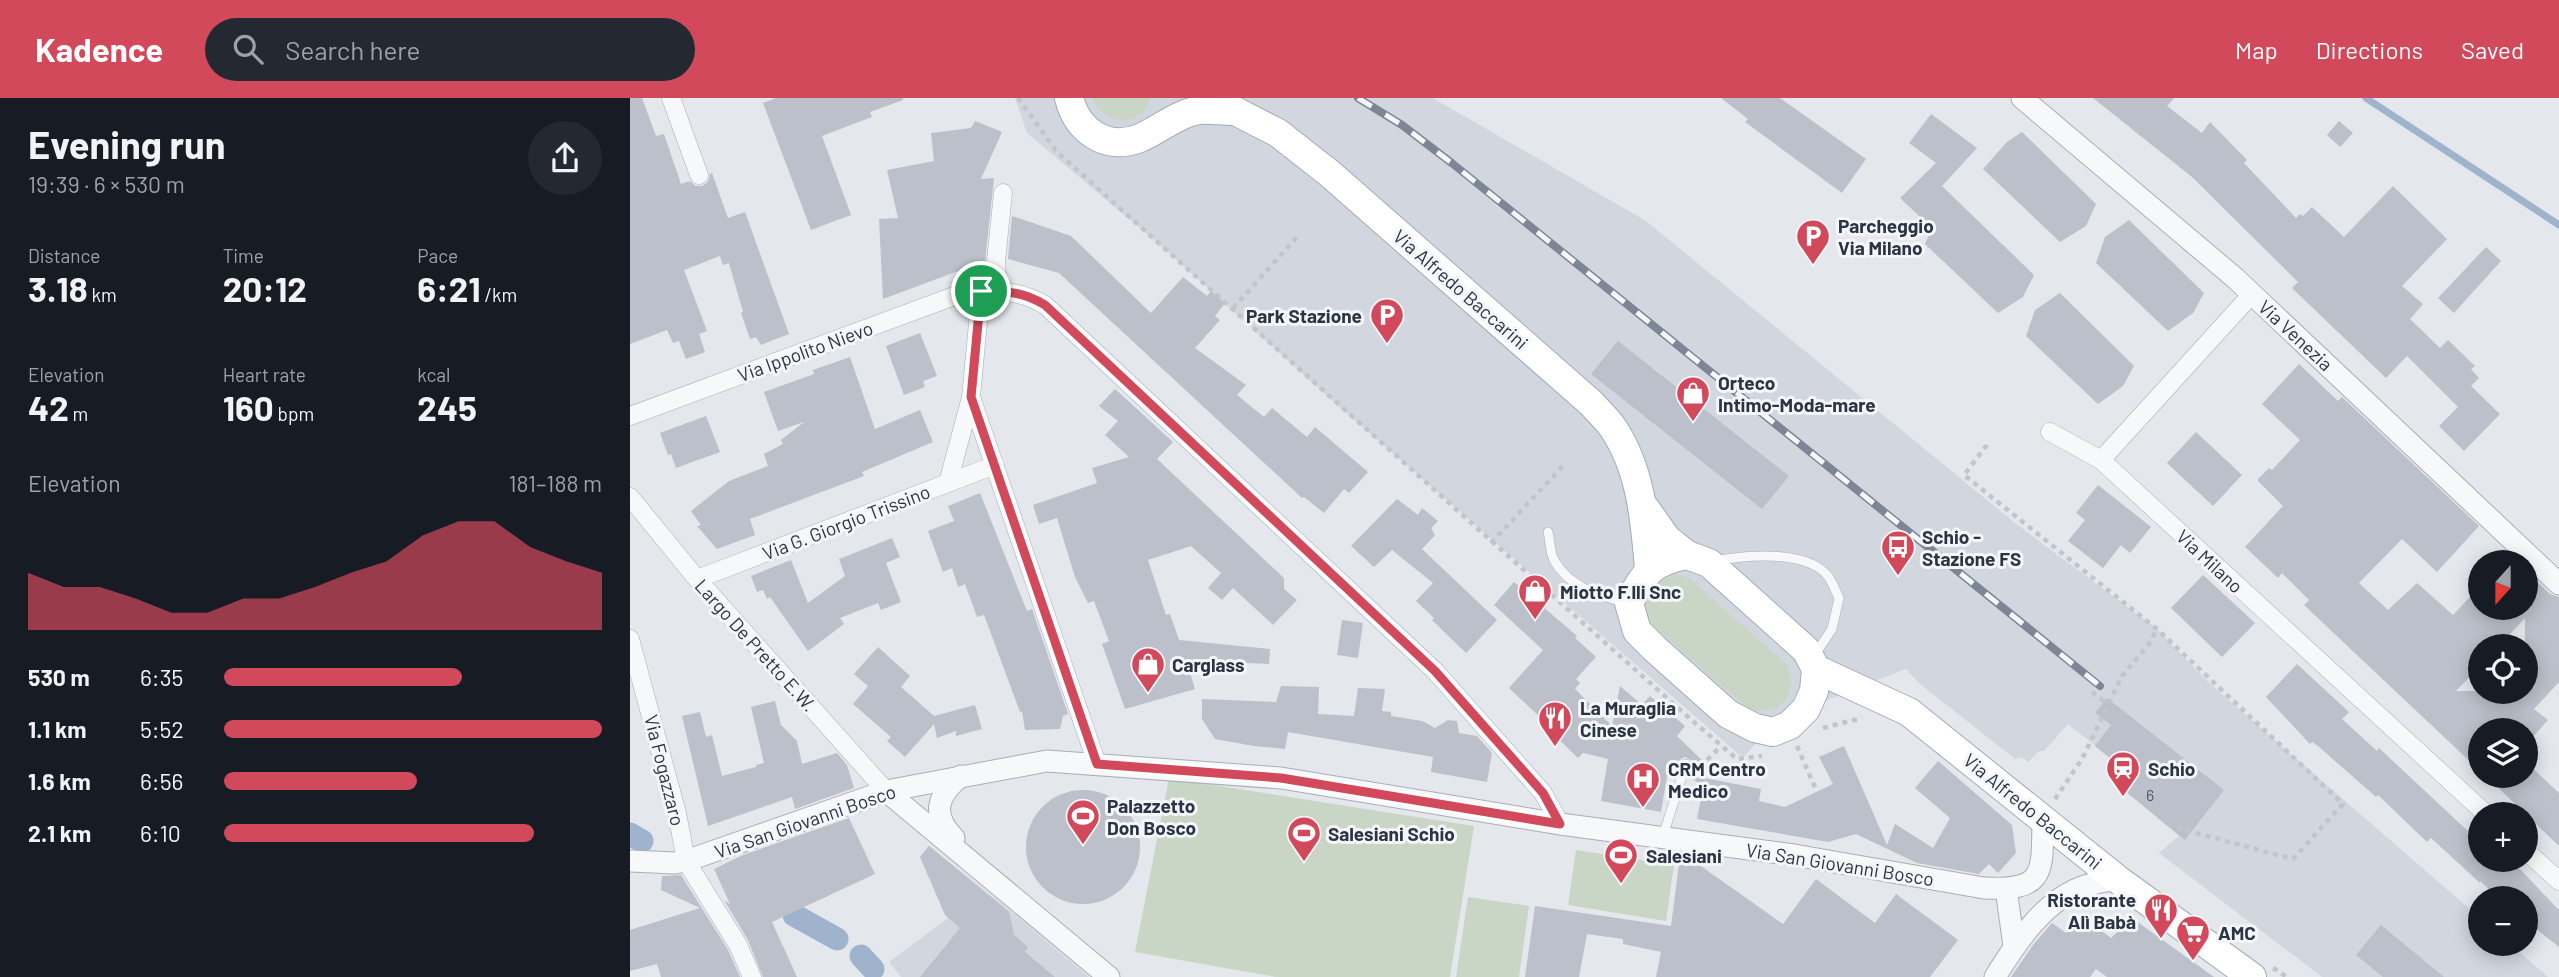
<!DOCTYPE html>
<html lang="en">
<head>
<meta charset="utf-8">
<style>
	body { margin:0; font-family:Barlow,sans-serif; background:#242831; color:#f1f3f6; height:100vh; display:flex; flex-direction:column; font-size:26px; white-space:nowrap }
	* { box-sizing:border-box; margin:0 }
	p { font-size:23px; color:#9ea1a6 }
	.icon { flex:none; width:38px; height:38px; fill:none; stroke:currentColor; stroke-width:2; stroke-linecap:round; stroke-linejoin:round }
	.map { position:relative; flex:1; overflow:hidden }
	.panel { display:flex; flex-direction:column; background:#171b24; width:630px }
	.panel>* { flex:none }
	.needle { width:46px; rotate:201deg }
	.buttons { position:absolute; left:1838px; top:452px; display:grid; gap:14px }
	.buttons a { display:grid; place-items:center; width:70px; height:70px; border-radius:50%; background:#171b24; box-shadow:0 4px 18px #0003; font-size:35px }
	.pin { position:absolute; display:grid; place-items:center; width:60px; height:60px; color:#fff; margin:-30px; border:4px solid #fff; border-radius:50%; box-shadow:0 2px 7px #0007 }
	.round { display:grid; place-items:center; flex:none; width:74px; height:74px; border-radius:37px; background:#242831 }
	.headline { display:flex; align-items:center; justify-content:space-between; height:119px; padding:0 28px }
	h1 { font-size:38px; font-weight:700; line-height:52px }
	.stats { display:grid; grid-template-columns:repeat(3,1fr); gap:10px; height:119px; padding:7px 28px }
	.stats div { display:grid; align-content:center }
	.stats b { font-size:35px; font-weight:700 }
	.stats small { font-size:19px; font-weight:400 }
	.stats p { font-size:19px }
	.chart { height:196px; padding:14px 28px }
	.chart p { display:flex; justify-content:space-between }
	.chart svg { width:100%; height:126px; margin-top:7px; fill:#d1495b; opacity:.7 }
	ul { padding:0 28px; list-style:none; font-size:23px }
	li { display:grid; grid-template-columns:112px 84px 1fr; align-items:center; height:52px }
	li i { height:18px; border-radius:9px; background:#d1495b }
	header { display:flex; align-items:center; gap:42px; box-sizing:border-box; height:98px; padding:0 35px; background:#d1495b; color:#fff }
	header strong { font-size:33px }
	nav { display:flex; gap:38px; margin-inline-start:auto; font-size:24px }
	.search { width:490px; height:63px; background:#242831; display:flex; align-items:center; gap:18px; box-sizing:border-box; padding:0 24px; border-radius:38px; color:#9ea1a6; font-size:26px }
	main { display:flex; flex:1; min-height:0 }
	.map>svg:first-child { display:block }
	.built { fill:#d2d6de }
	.green { fill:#c9d6c5 }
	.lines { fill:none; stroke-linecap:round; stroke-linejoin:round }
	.stream { stroke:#9fb4cc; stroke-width:7 }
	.canal { stroke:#9fb4cc; stroke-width:23 }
	.building { fill:#bbc0ca; fill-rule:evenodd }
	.service-casing { stroke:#a9aeb7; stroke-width:10 }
	.minor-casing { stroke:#a9aeb7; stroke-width:19 }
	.tertiary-casing { stroke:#a9aeb7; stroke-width:23 }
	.primary-casing { stroke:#a3abb8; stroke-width:30 }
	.path { stroke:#c2c5cb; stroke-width:4.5; stroke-dasharray:5 5; stroke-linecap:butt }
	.service { stroke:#f7f8fa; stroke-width:9 }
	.minor { stroke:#f7f8fa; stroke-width:18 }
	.tertiary { stroke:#f7f8fa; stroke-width:21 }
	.primary { stroke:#fff; stroke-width:28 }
	.rail-casing { stroke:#7d8696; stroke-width:8 }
	.rail { stroke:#f4f6f9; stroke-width:5; stroke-dasharray:16; stroke-linecap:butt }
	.route-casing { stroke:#fff; stroke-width:14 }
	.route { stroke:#d1495b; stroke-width:9 }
	.labels { text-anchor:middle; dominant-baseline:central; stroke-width:6; stroke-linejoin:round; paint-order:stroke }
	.number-label { font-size:16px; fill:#4f5766 }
	.poi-label { font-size:19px; font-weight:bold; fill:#2b3445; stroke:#f4f6f9; text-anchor:start }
	.street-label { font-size:19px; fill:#2b3445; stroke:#f4f6f9 }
</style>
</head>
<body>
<header>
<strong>Kadence</strong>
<div class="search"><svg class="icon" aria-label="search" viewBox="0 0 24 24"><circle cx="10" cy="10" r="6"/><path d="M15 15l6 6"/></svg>Search here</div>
<nav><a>Map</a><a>Directions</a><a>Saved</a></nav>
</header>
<main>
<section class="panel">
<div class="headline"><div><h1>Evening run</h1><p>19:39 · 6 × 530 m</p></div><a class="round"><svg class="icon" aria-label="share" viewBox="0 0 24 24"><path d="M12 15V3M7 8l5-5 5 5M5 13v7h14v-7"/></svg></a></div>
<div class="stats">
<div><p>Distance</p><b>3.18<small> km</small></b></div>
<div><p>Time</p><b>20:12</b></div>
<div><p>Pace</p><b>6:21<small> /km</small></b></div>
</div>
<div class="stats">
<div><p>Elevation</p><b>42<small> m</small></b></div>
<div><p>Heart rate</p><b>160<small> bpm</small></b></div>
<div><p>kcal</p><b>245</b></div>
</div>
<div class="chart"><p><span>Elevation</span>181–188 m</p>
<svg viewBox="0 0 160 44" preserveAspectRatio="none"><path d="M0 44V24L10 29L20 29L30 33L40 38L50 38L60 33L70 33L80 29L90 24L100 20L110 11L120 6L130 6L140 15L150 20L160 24V44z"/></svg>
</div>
<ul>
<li><b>530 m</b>6:35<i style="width:63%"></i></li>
<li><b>1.1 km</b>5:52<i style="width:100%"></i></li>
<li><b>1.6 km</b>6:56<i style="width:51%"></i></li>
<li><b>2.1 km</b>6:10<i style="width:82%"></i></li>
</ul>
</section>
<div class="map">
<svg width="1929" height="879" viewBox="0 0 1929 879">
	<rect width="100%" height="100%" fill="#e4e7ec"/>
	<g class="built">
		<polygon points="385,0 803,0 808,3 1016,123 1385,425 1527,531 1578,584 1850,820 1850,845 1879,845 1918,879 1692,879 1529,755 1549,738 1477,678 1487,665 1438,626 1414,653 1409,653 1398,664 1392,659 1385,661 1290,586 1276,571 1146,622 1113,660 705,305 530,147 397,35"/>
		<polygon points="299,748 372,806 459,879 271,879 259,864 318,820 290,759"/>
	</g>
	<g class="green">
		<path d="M462,0H521C510,31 474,28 462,0Z"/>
		<path d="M1045,476L1059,480L1156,566C1164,585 1163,596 1147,610L1125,613L1114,607L1023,528C1007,503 1016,482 1045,476Z"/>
		<polygon points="539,680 844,728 820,879 646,879 505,854"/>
		<polygon points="946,752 1044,767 1036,823 938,807"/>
		<polygon points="838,799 899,808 889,879 826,879"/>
	</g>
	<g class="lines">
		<polyline class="stream" points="1736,0 1929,127"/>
		<g class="canal">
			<polyline points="0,736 12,743"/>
			<polyline points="164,817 207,841"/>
			<polyline points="231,858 243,871"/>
		</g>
	</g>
	<g class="building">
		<polygon points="0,0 12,0 26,38 34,36 51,86 60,83 66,88 72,88 78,84 80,76 82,75 98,120 115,114 159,236 131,247 126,239 120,241 111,215 113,214 99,165 93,167 90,158 54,172 77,233 69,236 75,254 56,261 49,243 43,245 37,232 0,246"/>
		<polygon points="146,0 273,0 273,2 240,14 242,19 192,38 221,117 181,132 133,5"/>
		<polygon points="1091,0 1150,0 1236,61 1212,95 1115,24 1118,21"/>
		<polygon points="1463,0 1544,0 1537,8 1572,35 1580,24 1617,62 1614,65 1666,120 1670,116 1673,118 1682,109 1714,139 1763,88 1817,141 1772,188 1793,206 1780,221 1810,250 1818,242 1845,268 1841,271 1849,280 1841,288 1870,316 1834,353 1809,328 1828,309 1777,258 1756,280 1662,190 1668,184 1562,79"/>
		<polygon points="1301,16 1347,50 1312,88 1404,177 1393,199 1368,215 1295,146 1302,130 1270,100 1306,65 1279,45"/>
		<polygon points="345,23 372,34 351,81 364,80 355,163 253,201 249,121 268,120 257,72 304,63 301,35 341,30"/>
		<polygon points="1709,23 1723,35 1710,49 1697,37"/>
		<polygon points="1392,34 1466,106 1456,128 1430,144 1353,71 1377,44"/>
		<polygon points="382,118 441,138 521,215 553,179 577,198 581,193 595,205 585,218 590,222 565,250 616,287 607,297 634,319 642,310 677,339 685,329 738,374 719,395 714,391 694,415 674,399 672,400 429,175 378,161"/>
		<polygon points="1499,122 1574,195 1563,215 1538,233 1466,165 1475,139"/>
		<polygon points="1856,149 1871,163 1824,215 1808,200"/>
		<polygon points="1430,195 1504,268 1493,288 1468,306 1396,238 1405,212"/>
		<polygon points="290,235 307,278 293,283 295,289 274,297 256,248"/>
		<polygon points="988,243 1159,378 1132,411 961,276"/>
		<polygon points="220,259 245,331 290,312 303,344 232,374 234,378 120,421 125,437 87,451 67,428 71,427 61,413 99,383 138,368 134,356 153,346 151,342 174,324 148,333 134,294 184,276 183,272"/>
		<path d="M1669,266L1708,303L1712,299L1849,428L1807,474L1772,441L1729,485L1758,512L1787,485L1823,517L1850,488V509H1895V472L1920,496L1929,499V584L1904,611L1918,622L1895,648V632H1850V673L1674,507L1679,502L1652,475L1648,480L1615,449L1653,408L1627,382L1639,370L1642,372L1670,342L1632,306ZM1895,520V593H1826L1850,568V548H1869Z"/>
		<polygon points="485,291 543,344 527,361 654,480 654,491 667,502 643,527 603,490 592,502 578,490 591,475 561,448 518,462 536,517 540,516 549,542 640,551 639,566 556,562 565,591 495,611 472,546 479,543 464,503 458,505 445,479 427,420 409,426 403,407 467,385 462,370 499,359 475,337 488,323 469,308"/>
		<polygon points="76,318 90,354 46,370 41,356 38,357 30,335"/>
		<polygon points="1566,334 1612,377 1583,408 1537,365"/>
		<polygon points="1468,387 1521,429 1500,455 1491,447 1473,470 1438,443 1455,422 1446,415"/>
		<polygon points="350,395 397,513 402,511 438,616 433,618 430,631 395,632 392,613 390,614 354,517 347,519 335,486 328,489 322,470 313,474 298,433 324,423 318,408"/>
		<polygon points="767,401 788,417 792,410 808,423 801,430 805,437 792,451 867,522 836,555 802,522 804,520 786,503 803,485 762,452 744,469 721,448"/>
		<polygon points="262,440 270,459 256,465 271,504 251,512 248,505 210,520 214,526 178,553 140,499 137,501 133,492 127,494 121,478 161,462 178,505 215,478 209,461"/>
		<polygon points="1573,477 1625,525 1592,559 1541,510"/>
		<polygon points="884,484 947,538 945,540 966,559 946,581 950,585 945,591 982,628 990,588 1012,607 1020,598 1055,628 1047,638 1078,668 1073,689 1060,678 1063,664 1055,659 1051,661 1048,668 1040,661 1031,714 971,703 978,661 953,655 948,660 911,624 913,622 879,590 913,552 864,507"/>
		<polygon points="712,522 733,525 728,560 707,557"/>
		<polygon points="248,549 280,578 271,589 304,618 345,607 352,631 326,638 326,633 307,640 304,626 275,659 257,643 261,639 223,606 238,588 224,576"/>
		<polygon points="1667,566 1719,614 1712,621 1747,653 1749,650 1840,735 1850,725 1850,761 1880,761 1929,812 1929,849 1895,822 1895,800 1869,800 1850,783 1850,785 1801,740 1797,744 1748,697 1746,699 1688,648 1682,644 1680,646 1636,599"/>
		<polygon points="651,588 689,589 688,616 724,618 728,590 755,591 752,613 761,614 761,618 792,623 805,630 818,622 827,623 829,635 847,638 862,655 857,684 801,674 803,659 658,634 655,651 624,648 585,641 572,621 572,601 646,604"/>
		<polygon points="1477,600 1594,692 1555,742 1477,678 1487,666 1465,648 1481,627 1465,615"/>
		<polygon points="145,603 151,627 167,643 172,666 207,655 217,667 224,690 165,711 162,699 78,728 52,618 70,614 76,639 82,637 92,678 126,669 126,667 134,665 121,609"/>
		<polygon points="1214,648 1257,747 1265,726 1303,750 1320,720 1285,690 1308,663 1382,727 1386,755 1368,775 1359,766 1349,776 1287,765 1226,736 1198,744 1067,721 1075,680 1131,691 1129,703 1155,709 1203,686 1189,659"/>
		<polygon points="1895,663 1929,695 1929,748 1855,677 1895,677"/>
		<circle cx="453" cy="749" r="57"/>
		<polygon points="219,720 245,776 142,824 167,879 133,879 118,842 94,802 100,806 84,771 113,757"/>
		<polygon points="299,748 379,814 384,837 398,849 395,854 425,879 290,879 330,830 315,817 290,759"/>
		<polygon points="1050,758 1061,761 1153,826 1186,781 1245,825 1266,796 1328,842 1300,879 1026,879 1031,854 993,846 993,841 957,836 949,879 895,879 905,808 1041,828"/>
		<polygon points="51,777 98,852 110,879 31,879 27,866 0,873 0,832 70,810 31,792 32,778"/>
		<polygon points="1450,817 1481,840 1502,820 1584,879 1477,879 1466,871 1460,879 1381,879 1403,847 1422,825 1436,835"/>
		<polygon points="1751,827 1814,879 1753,879 1726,857"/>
	</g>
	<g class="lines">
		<g class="service-casing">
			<g id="service">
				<path d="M918,434C920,442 920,454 924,462C938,488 968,498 995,504"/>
				<path d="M1086,463C1115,457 1174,452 1196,476C1202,482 1205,492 1209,500L1202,531L1184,558"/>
				<polyline points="1033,738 1056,666"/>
			</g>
		</g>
		<g class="minor-casing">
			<g id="minor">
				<polyline points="41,0 69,77"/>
				<polyline points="351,193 341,299 467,666"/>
				<polyline points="368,193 366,163 373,95"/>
				<polyline points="1622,196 1471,362 1856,716"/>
				<path d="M0,318L327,197C359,192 387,190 415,207L805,573L913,695L930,726"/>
				<polyline points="1420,334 1471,362"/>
				<polyline points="318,385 340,303"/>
				<polyline points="0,399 67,481 256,693"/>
				<polyline points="67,481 365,367"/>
				<polyline points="0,541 47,715 56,763 108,847 122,879"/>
				<polyline points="1895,752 1929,783"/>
			</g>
		</g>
		<g class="tertiary-casing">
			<g id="tertiary">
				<polyline points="1392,0 1605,180 1929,486"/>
				<polyline points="256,693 479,879"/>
				<path d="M324,740C301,717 307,697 331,678"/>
				<path d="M0,763L45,765L56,763L256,693L417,663L651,680L930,726L1164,757L1354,790C1416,793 1412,775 1413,722"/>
				<polyline points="1376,791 1384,848"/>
				<path d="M1365,879C1386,845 1415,801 1455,788C1465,784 1477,783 1487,781"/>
			</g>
		</g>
		<g class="primary-casing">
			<g id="primary">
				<path d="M439,0C447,32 476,54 510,40C529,32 548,15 570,12C580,11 592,13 603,13"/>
				<path d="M580,0L648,35L699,75L961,305C968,313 977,321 983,330C1011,371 1015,423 1019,471"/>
				<path d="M1015,410L1037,441L1057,457L1079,465L1176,552L1186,571L1184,593L1176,611L1160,627L1143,634L1125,630L1098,616L1025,551L1007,533L999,505C1013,475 1023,463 1057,457"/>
				<polyline points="1186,571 1279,614 1487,781 1622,879"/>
			</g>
		</g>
		<g class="path">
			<polyline points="388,0 427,54 1057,618 1107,661 1132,658"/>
			<polyline points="603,210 669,137"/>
			<polyline points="1357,347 1334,377 1527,531 1713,706 1663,761 1547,730"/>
			<polyline points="861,445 934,367"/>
			<polyline points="1462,594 1477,606"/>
			<polyline points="1193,630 1232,620"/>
			<polyline points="1167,648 1187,694"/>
			<polyline points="1070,669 1091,648"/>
			<polyline points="1425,701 1452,661 1492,578 1518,547 1527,531"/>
			<polyline points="1643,870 1657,879"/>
		</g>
		<use href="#service" class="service"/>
		<use href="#minor" class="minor"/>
		<use href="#tertiary" class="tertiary"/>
		<use href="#primary" class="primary"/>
		<g class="rail-casing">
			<polyline id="rail" points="728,0 772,27 823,66 1470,588"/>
		</g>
		<use href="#rail" class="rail"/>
	</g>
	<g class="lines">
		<g class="route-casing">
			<path id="route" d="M351,193C376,193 394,194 415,207L805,573L913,695L930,726L651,680L467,666L341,299Z"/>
		</g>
		<use href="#route" class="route"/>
	</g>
	<defs>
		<g id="parking-pin" transform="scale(1.75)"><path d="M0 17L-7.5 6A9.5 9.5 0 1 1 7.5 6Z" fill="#d1495b" stroke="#f4f6f9"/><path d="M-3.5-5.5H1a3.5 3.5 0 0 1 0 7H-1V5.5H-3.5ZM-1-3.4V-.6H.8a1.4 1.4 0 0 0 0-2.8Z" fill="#fff"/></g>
		<g id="shop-pin" transform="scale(1.75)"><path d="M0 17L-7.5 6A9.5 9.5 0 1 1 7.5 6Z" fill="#d1495b" stroke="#f4f6f9"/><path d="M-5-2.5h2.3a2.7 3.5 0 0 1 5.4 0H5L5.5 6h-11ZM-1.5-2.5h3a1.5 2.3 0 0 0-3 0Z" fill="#fff"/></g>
		<g id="bus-pin" transform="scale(1.75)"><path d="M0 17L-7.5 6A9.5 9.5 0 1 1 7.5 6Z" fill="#d1495b" stroke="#f4f6f9"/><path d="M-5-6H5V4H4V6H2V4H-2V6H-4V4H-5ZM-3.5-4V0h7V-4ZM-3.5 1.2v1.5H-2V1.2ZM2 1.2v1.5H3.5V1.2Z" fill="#fff"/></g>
		<g id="restaurant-pin" transform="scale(1.75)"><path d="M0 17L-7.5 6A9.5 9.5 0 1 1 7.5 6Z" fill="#d1495b" stroke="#f4f6f9"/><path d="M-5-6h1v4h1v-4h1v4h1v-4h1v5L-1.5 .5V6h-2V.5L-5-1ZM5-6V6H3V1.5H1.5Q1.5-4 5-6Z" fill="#fff"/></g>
		<g id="station-pin" transform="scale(1.75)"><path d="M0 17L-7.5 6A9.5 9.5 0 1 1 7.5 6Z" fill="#d1495b" stroke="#f4f6f9"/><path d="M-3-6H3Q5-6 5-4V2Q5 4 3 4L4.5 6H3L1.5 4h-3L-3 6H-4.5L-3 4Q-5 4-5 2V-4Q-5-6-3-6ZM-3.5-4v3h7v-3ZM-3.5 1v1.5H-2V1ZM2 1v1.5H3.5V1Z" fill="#fff"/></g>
		<g id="hospital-pin" transform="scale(1.75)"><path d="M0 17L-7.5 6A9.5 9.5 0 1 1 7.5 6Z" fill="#d1495b" stroke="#f4f6f9"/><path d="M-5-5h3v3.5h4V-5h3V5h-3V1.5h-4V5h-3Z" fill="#fff"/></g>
		<g id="stadium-pin" transform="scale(1.75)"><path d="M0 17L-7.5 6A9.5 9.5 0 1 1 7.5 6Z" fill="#d1495b" stroke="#f4f6f9"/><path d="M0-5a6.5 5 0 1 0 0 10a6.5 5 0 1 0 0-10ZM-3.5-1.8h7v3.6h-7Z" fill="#fff"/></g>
		<g id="supermarket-pin" transform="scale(1.75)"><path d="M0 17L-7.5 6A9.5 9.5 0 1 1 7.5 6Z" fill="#d1495b" stroke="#f4f6f9"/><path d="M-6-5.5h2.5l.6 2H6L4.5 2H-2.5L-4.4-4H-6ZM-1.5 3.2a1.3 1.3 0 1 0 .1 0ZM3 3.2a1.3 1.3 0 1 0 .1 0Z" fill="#fff"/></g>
	</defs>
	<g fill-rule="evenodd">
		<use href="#parking-pin" x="1183" y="138"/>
		<use href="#parking-pin" x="757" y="217"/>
		<use href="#shop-pin" x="1063" y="295"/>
		<use href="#bus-pin" x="1268" y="449"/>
		<use href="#shop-pin" x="905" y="493"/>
		<use href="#shop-pin" x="518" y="566"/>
		<use href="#restaurant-pin" x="925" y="620"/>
		<use href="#station-pin" x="1493" y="670"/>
		<use href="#hospital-pin" x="1013" y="681"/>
		<use href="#stadium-pin" x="453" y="718"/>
		<use href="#stadium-pin" x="674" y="735"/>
		<use href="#stadium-pin" x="991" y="757"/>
		<use href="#restaurant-pin" x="1531" y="812"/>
		<use href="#supermarket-pin" x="1563" y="834"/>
	</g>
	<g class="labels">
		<g class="number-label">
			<text x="1520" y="696">6</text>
		</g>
		<g class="poi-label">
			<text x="1208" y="127">Parcheggio<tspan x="1208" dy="22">Via Milano</tspan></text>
			<text x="732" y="217" text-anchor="end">Park Stazione</text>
			<text x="1088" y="284">Orteco<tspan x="1088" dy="22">Intimo-Moda-mare</tspan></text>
			<text x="1292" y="438">Schio -<tspan x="1292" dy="22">Stazione FS</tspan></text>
			<text x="930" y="493">Miotto F.lli Snc</text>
			<text x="542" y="566">Carglass</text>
			<text x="950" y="609">La Muraglia<tspan x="950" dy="22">Cinese</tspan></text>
			<text x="1038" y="670">CRM Centro<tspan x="1038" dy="22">Medico</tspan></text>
			<text x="1518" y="670">Schio</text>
			<text x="477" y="707">Palazzetto<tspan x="477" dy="22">Don Bosco</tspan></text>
			<text x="698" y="735">Salesiani Schio</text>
			<text x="1016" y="757">Salesiani</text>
			<text x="1506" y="801" text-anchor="end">Ristorante<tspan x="1506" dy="22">Alì Babà</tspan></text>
			<text x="1588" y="834">AMC</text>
		</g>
		<g class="street-label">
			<text transform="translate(831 191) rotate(41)">Via Alfredo Baccarini</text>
			<text transform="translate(1666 237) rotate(43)">Via Venezia</text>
			<text transform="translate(175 253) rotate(-20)">Via Ippolito Nievo</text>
			<text transform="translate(216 424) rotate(-21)">Via G. Giorgio Trissino</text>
			<text transform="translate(1580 463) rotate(43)">Via Milano</text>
			<text transform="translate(126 547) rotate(48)">Largo De Pretto E.W.</text>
			<text transform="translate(35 672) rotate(76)">Via Fogazzaro</text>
			<text transform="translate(1403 713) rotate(39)">Via Alfredo Baccarini</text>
			<text transform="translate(175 723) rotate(-19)">Via San Giovanni Bosco</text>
			<text transform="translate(1210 766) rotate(9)">Via San Giovanni Bosco</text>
		</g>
	</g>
</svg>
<div class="buttons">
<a><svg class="needle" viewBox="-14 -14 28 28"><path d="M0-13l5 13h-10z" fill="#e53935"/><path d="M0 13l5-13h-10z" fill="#9ea1a6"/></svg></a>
<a><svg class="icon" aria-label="locate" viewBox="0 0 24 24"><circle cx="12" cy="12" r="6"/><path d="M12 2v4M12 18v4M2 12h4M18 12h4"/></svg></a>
<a><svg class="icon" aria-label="layers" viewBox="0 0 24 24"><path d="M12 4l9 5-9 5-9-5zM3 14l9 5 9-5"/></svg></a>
<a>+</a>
<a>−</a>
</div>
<div class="pin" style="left:351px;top:193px;background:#1e9e55"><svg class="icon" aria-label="arrive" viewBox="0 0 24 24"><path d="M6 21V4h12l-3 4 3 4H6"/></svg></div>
</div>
</main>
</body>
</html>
